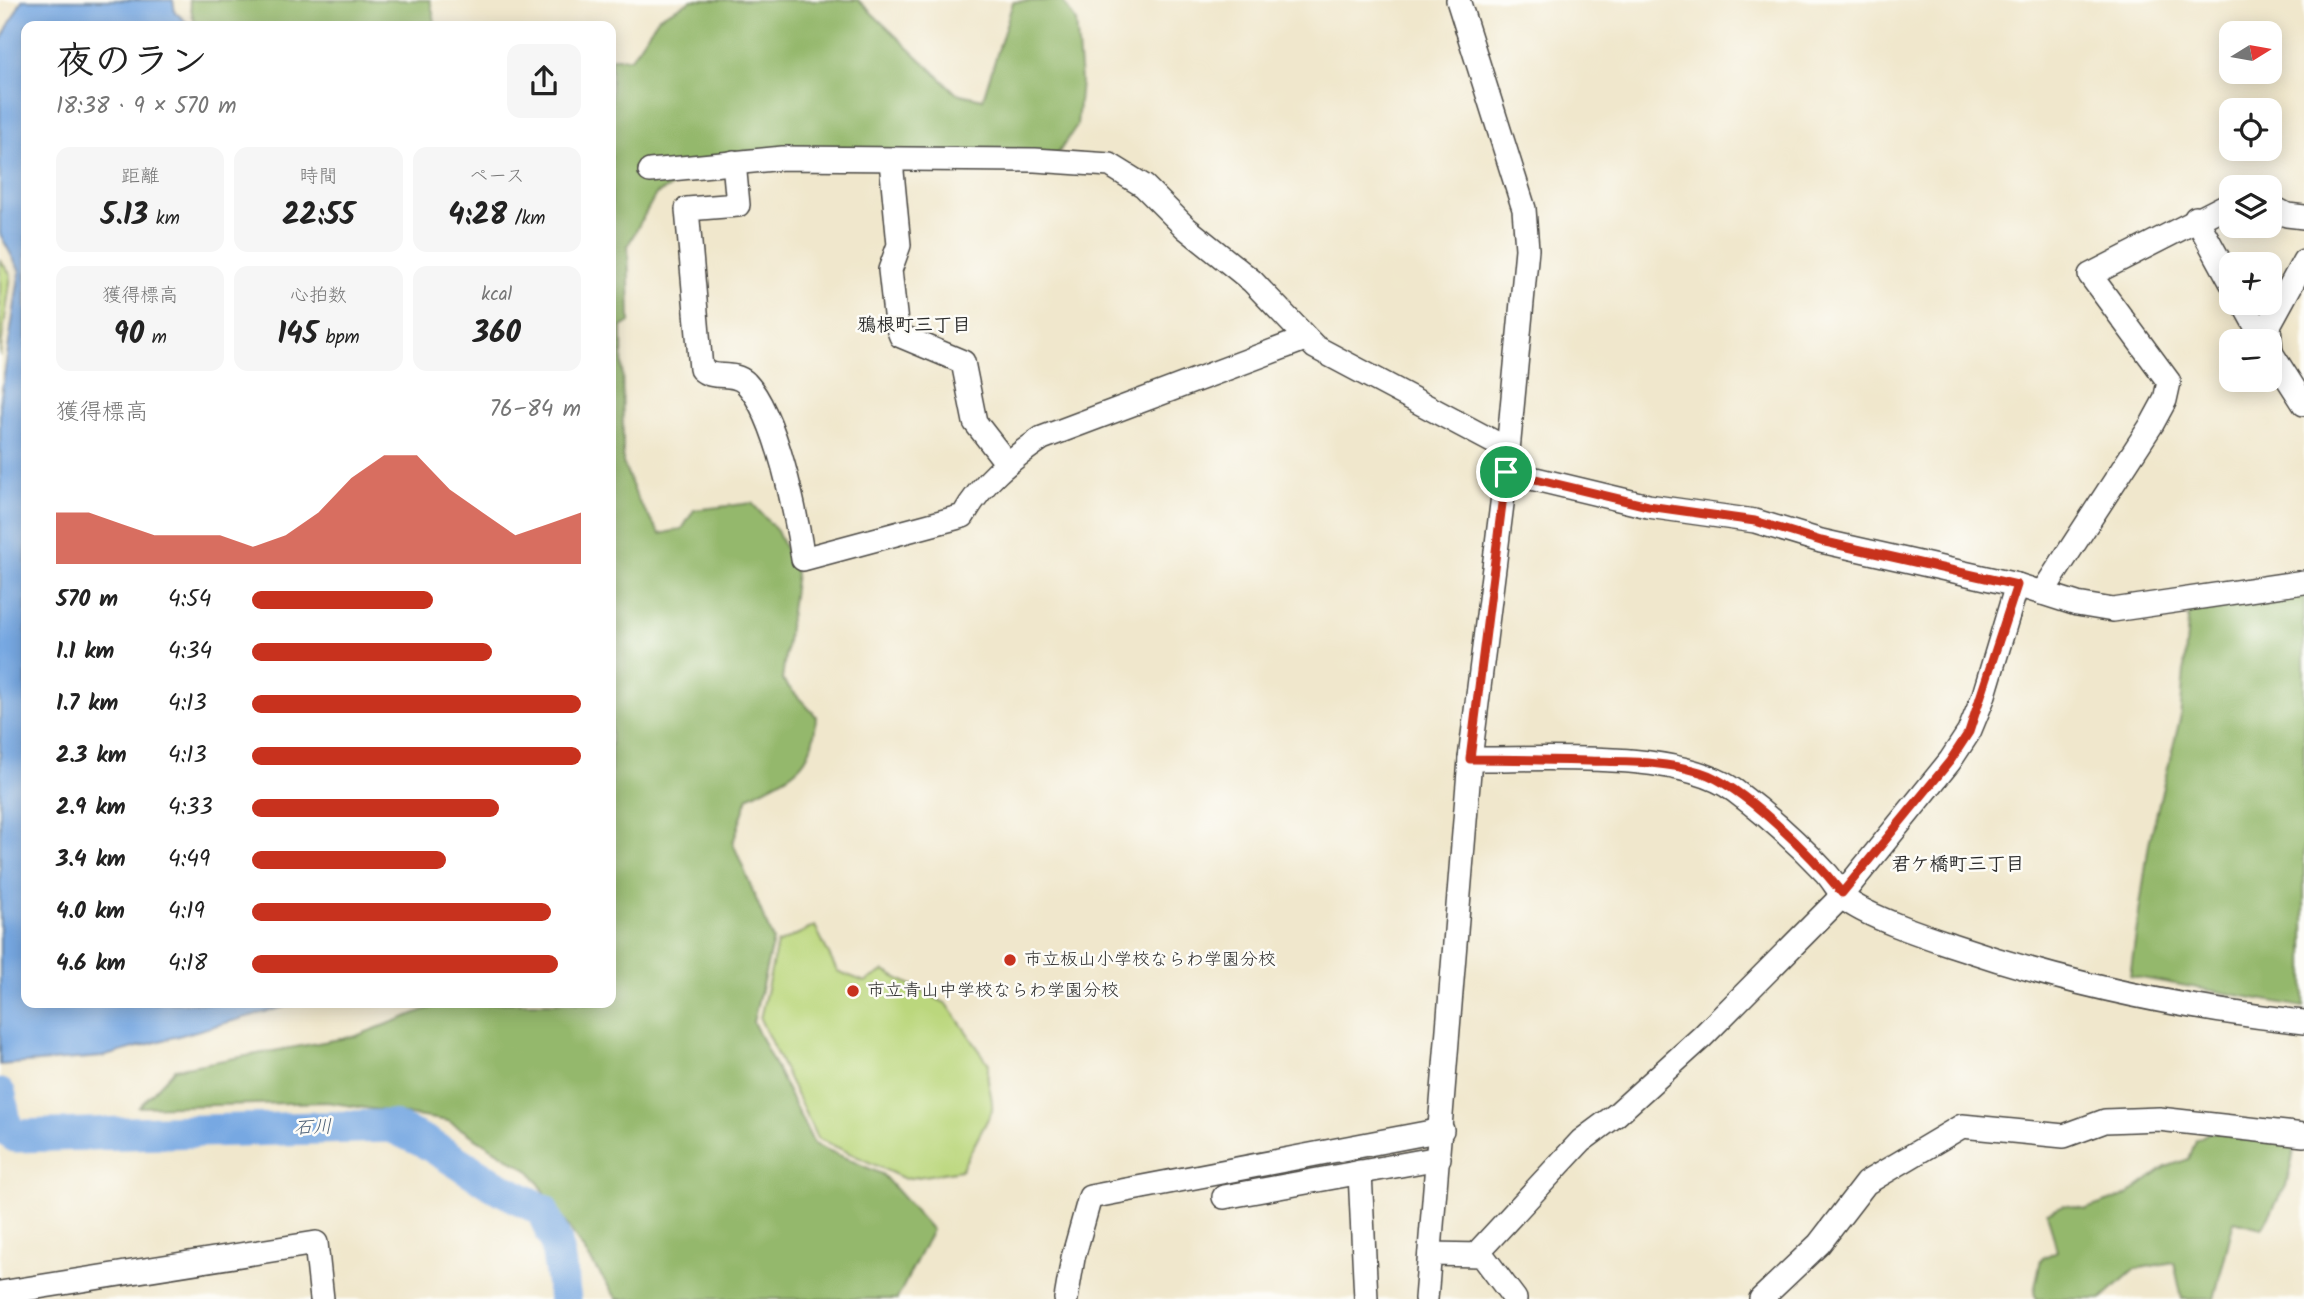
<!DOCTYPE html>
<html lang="ja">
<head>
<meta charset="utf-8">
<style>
	body { margin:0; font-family:Kalam,"Klee One",sans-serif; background:#f6f6f6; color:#222; height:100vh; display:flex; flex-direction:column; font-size:26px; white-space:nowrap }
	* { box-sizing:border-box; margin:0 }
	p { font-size:23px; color:#767676 }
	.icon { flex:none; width:38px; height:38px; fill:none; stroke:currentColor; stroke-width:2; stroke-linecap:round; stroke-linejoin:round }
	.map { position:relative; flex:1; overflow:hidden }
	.side { position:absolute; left:21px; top:21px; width:595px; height:987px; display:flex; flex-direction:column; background:#fff; border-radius:14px; box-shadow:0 4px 18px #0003 }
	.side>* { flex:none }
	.needle { width:46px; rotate:79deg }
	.buttons { position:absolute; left:2219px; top:21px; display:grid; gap:14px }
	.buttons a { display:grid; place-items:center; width:63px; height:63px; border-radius:14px; background:#fff; box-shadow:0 4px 18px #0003; font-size:35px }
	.pin { position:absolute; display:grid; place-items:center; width:60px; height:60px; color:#fff; margin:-30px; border:4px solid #fff; border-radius:50%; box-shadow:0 2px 7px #0007 }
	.round { display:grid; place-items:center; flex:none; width:74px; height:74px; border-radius:14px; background:#f6f6f6 }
	.summary { display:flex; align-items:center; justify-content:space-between; height:119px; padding:0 35px }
	h1 { font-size:38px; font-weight:800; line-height:52px }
	.metrics { display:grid; grid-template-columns:repeat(3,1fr); gap:10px; height:119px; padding:7px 35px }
	.metrics div { display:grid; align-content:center; border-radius:14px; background:#f6f6f6; text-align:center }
	.metrics b { font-size:30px; font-weight:800 }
	.metrics small { font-size:19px; font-weight:400 }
	.metrics p { font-size:19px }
	.chart { height:196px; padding:14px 35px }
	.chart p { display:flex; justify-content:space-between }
	.chart svg { width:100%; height:126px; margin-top:7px; fill:#c8321e; opacity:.7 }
	ul { padding:0 35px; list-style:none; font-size:23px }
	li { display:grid; grid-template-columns:112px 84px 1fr; align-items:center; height:52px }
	li i { height:18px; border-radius:9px; background:#c8321e }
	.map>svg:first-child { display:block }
	.green { fill:#bbd77d; stroke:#738154; stroke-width:2 }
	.forest { fill:#94b86c; stroke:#60724c; stroke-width:2 }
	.water { fill:#77a8e2; stroke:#516a86; stroke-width:2 }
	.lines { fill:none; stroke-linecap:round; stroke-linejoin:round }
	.river { stroke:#77a8e2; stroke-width:33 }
	.minor-casing { stroke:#494743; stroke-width:26 }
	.minor { stroke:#fff; stroke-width:23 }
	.route-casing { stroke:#fff; stroke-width:14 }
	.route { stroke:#c8321e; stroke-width:9 }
	.poi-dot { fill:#c8321e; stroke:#fdfcf7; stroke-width:2.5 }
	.labels { text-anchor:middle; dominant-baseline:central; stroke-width:5; stroke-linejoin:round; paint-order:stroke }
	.poi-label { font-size:18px; fill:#2b2b2b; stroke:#fdfcf7; text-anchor:start }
	.neighbourhood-label { font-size:19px; font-weight:bold; fill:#2b2b2b; stroke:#fdfcf7 }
	.water-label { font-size:19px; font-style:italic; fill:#495d74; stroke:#fdfcf7 }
</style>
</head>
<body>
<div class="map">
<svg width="2304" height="1299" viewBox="0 0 2304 1299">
	<rect width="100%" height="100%" fill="#fdfcf7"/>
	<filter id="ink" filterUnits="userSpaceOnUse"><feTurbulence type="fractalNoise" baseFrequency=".0143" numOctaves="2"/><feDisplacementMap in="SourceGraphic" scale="14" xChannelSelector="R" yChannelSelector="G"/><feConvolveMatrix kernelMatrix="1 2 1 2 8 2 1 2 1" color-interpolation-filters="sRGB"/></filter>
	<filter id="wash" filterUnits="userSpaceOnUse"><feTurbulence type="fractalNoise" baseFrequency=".00686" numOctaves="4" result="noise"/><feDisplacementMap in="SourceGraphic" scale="28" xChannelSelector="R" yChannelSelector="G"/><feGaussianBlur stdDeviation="1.57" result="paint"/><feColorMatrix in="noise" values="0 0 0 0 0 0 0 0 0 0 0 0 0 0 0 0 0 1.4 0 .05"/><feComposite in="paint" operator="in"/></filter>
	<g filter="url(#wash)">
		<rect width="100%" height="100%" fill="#f0e7cc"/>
		<g class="green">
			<polygon points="0,260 11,275 0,356"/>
			<path d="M815,926L837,971L865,982L884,971L947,1004L989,1064C984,1082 994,1094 992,1111L961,1170L905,1179L817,1138L760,1019L777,944Z"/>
		</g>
		<g class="forest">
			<polygon points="189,0 430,0 436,26 201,26 194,21"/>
			<path d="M692,0H858L956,93L983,99L1013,2L1062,0L1076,21L1081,81L1077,125L1057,155L743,151L656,194L628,245L630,322L622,327L623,463L638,500L660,534L682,529L694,510L752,503L777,531L796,573L782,680L816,716C814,771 791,774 748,797L733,843L773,940L753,1022L814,1144L882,1174L932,1230L897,1299H617L531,1172L448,1121L327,1102L139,1107L175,1069L356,1036L443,1003H611V58H631L659,17Z"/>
			<polygon points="2304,594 2304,1007 2130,976 2149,843 2180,719 2189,610"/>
			<polygon points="2210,1132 2280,1140 2295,1147 2286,1186 2262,1228 2234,1221 2214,1299 2182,1299 2174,1262 2135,1269 2101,1299 2036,1299 2034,1292 2041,1259 2057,1251 2047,1212 2064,1205 2086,1209 2127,1195 2166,1167 2189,1159 2196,1140"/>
		</g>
		<polygon class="water" points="22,0 173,0 175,12 191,26 26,26 26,1003 298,1003 102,1057 0,1065 0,403 20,271 0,234 0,42"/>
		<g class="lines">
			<polyline class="river" points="0,1095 6,1128 15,1136 391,1126 427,1143 494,1185 542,1210 556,1242 565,1299"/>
		</g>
	</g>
	<g filter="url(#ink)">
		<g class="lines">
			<g class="minor-casing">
				<g id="minor">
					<polyline points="891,161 899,245 890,270 896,323 901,336 963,362 975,422 1006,462"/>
					<path d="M734,162L738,205L687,209L701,369C713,381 733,370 746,383C777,416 796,514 803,559L963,516C982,482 1010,460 1042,438L1305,339"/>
					<polyline points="650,171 783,158 1035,160 1110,165 1144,186 1186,228 1252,281 1315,347 1507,449"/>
					<polyline points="2270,206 2287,215 2304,217"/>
					<polyline points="2196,218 2231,282"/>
					<polyline points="2243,303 2264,341"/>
					<polyline points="2270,351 2304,404"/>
					<polyline points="2271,353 2269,325 2304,261"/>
					<polyline points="1506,472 1648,506 1755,521 1821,541 2017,585 2077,604 2113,610 2304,582"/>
					<polyline points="2042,593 2152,424 2165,400 2169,382 2090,275 2231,203"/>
					<path d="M1470,759C1542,760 1679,749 1735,791C1767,815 1799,844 1826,873C1834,881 1840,895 1849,902C1874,919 1923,935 1952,945C2066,984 2184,1009 2304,1022"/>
					<polyline points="1360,1172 1366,1299"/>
					<polyline points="1224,1197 1439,1158"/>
					<polyline points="1477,1253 1581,1141 1616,1115 1702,1037 1835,903 1950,761 1969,732 1983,698 2017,585"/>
					<polyline points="1430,1254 1482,1255 1515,1299"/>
					<polyline points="0,1293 316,1243 322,1299"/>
					<polyline points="1066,1299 1073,1258 1090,1197 1442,1130"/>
					<polyline points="1426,1299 1470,759 1506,472 1527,249 1524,209 1458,0"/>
					<polyline points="1761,1299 1819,1244 1866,1183 1962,1126 2064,1136 2105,1121 2159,1119 2304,1135"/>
				</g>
			</g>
			<use href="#minor" class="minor"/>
		</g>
	</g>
	<g class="lines" filter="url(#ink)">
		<g class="route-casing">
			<path id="route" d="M1506,472L1648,506L1755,521L1821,541L2017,585L1969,732L1950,761L1842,893C1814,858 1743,785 1700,772C1664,761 1625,762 1588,761C1549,760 1510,759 1470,759Z"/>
		</g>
		<use href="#route" class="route"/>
	</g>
	<g class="poi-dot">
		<circle cx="1010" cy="960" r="7"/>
		<circle cx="853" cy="991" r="7"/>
	</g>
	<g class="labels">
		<g class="poi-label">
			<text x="1024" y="960">市立板山小学校ならわ学園分校</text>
			<text x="867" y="991">市立青山中学校ならわ学園分校</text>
		</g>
		<g class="neighbourhood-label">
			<text x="914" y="326">鴉根町三丁目</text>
			<text x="1958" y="865">君ケ橋町三丁目</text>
		</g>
		<g class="water-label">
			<text transform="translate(313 1128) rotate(-2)">石川</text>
		</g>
	</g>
</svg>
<div class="buttons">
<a><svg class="needle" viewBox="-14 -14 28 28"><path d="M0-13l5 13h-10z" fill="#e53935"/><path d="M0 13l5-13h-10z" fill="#767676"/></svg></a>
<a><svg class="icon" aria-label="locate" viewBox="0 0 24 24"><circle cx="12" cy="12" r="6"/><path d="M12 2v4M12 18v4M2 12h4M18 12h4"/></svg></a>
<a><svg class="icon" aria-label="layers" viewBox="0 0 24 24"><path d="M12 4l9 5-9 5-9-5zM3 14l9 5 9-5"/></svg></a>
<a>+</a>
<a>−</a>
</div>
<div class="pin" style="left:1506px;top:472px;background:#1e9e55"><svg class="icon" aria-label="arrive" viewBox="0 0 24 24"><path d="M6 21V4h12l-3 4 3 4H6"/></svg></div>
<section class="side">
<div class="summary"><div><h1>夜のラン</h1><p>18:38 · 9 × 570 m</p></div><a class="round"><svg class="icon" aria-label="share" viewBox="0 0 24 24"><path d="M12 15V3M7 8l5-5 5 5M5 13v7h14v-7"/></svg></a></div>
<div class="metrics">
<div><p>距離</p><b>5.13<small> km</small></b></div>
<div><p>時間</p><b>22:55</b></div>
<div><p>ペース</p><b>4:28<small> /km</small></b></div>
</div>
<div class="metrics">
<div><p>獲得標高</p><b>90<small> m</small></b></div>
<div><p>心拍数</p><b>145<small> bpm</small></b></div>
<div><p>kcal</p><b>360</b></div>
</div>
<div class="chart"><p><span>獲得標高</span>76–84 m</p>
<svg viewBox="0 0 160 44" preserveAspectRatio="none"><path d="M0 44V26L10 26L20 30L30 34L40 34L50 34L60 38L70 34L80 26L90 14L100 6L110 6L120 18L130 26L140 34L150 30L160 26V44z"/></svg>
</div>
<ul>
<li><b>570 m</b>4:54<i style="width:55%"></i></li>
<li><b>1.1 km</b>4:34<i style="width:73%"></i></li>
<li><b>1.7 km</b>4:13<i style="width:100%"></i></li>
<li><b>2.3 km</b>4:13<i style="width:100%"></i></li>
<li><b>2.9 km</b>4:33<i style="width:75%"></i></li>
<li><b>3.4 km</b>4:49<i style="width:59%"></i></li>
<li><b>4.0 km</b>4:19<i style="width:91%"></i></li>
<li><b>4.6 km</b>4:18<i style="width:93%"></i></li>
</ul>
</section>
</div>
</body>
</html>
